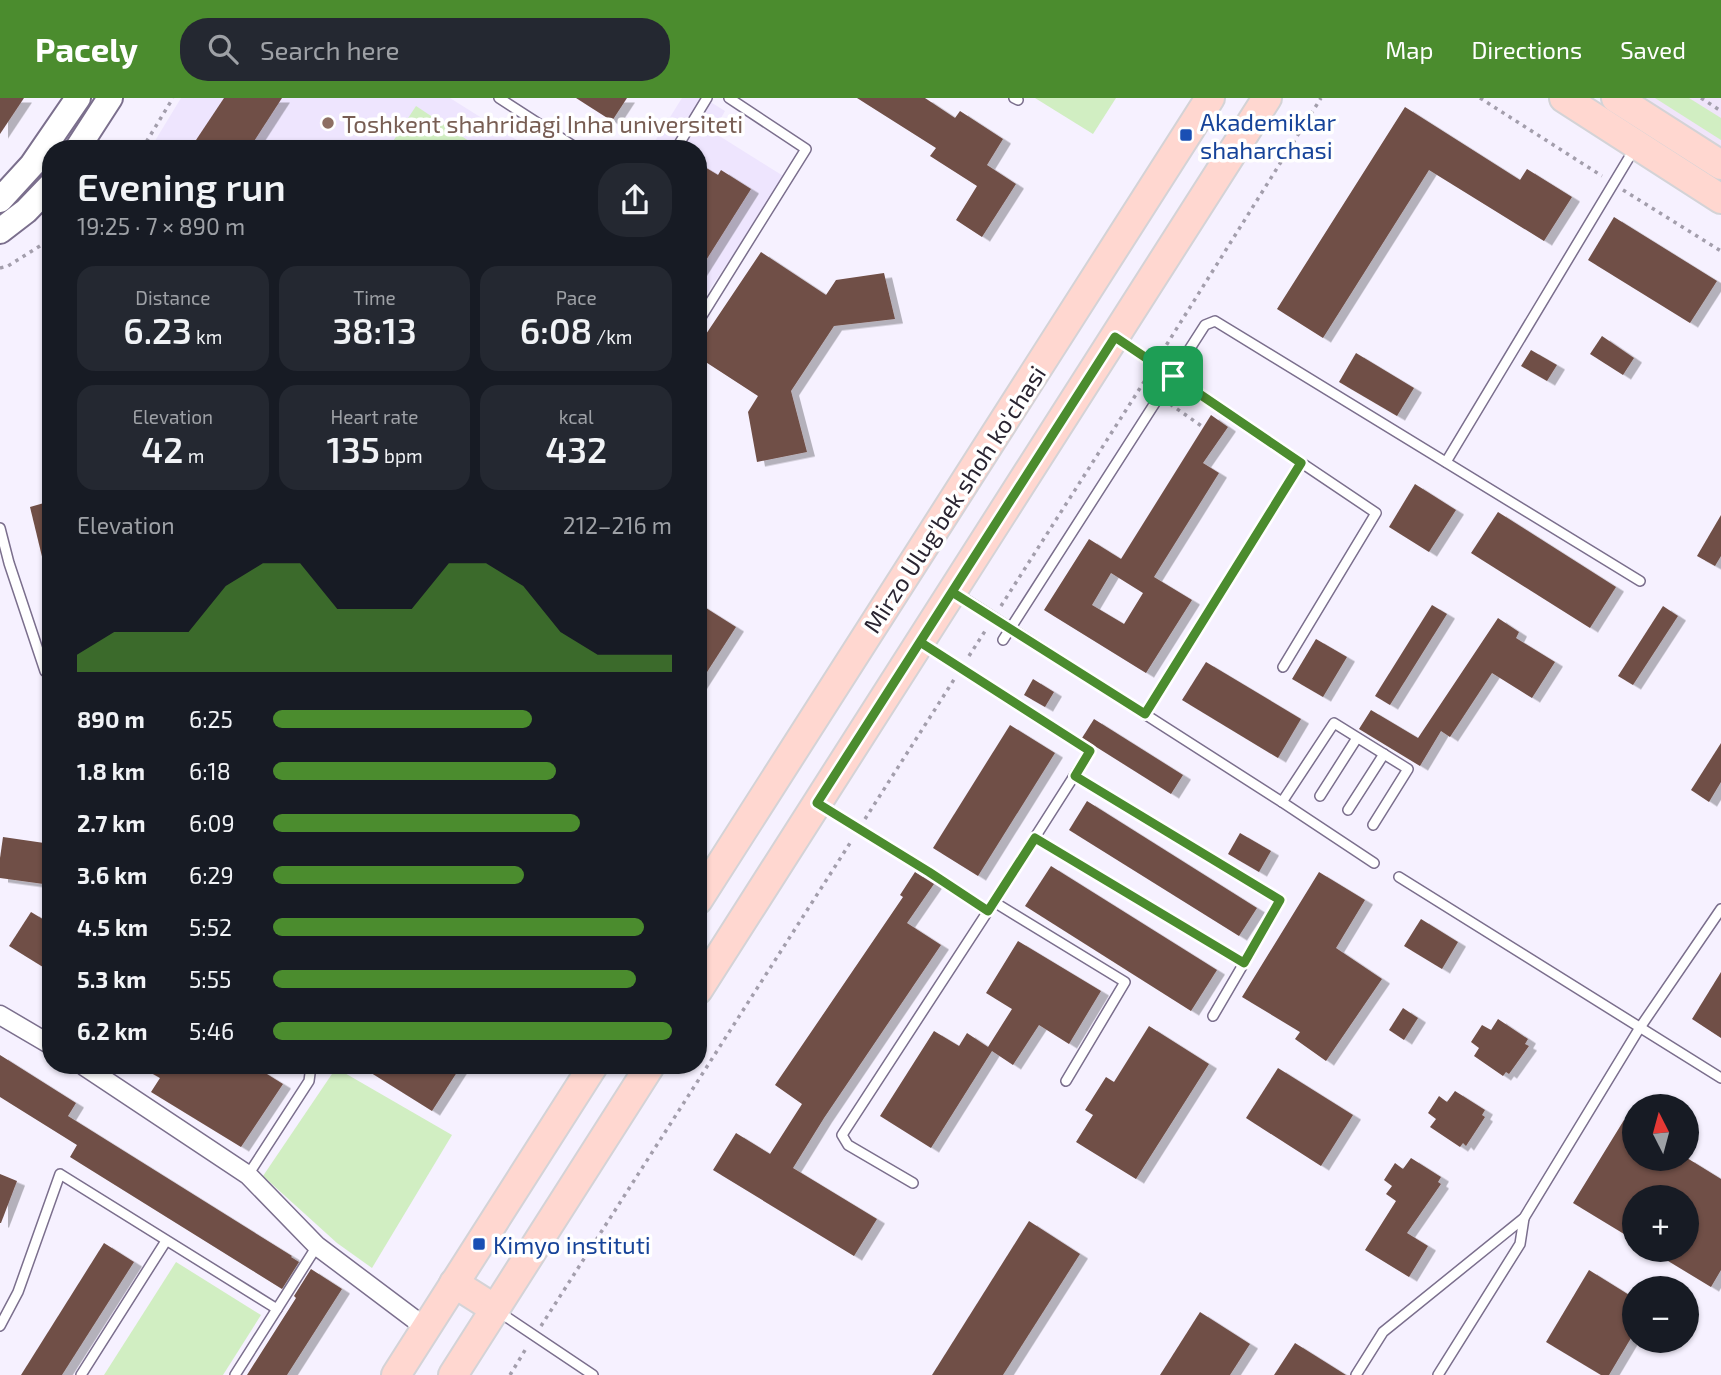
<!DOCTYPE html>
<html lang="en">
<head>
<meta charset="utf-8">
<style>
	body { margin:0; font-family:"Exo 2",sans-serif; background:#242831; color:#f1f3f6; height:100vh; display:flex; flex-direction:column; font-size:26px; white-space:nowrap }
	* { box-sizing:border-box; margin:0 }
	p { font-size:23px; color:#9ea1a6 }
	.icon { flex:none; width:38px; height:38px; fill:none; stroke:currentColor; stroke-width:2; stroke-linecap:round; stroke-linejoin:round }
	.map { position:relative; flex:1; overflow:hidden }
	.details { position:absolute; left:42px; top:42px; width:665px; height:934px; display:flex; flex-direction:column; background:#171b24; border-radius:28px; box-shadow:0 2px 5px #0004 }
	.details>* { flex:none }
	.needle { width:46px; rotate:354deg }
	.buttons { position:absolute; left:1622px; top:996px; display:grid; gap:14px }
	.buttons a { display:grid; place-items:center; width:77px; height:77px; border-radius:50%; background:#171b24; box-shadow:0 2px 5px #0004; font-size:35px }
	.pin { position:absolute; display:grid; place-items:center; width:60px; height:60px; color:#fff; margin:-30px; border-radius:14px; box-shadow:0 4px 10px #0006 }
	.round { display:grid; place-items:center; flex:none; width:74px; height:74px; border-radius:28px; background:#242831 }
	.headline { display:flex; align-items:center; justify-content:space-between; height:119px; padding:0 35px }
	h1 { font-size:38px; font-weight:600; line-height:52px }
	.stats { display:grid; grid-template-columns:repeat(3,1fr); gap:10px; height:119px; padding:7px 35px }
	.stats div { display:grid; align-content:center; border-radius:18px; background:#242831; text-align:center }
	.stats b { font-size:35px; font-weight:600 }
	.stats small { font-size:19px; font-weight:400 }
	.stats p { font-size:19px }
	.chart { height:196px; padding:14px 35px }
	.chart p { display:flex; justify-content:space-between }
	.chart svg { width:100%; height:126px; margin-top:7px; fill:#4b8c2e; opacity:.7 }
	ul { padding:0 35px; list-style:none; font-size:23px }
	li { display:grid; grid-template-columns:112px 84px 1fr; align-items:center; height:52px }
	li i { height:18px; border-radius:9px; background:#4b8c2e }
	header { display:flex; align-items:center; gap:42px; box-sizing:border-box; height:98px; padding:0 35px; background:#4b8c2e; color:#fff }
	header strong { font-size:33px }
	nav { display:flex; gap:38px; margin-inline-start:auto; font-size:24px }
	.search { width:490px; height:63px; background:#242831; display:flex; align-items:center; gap:18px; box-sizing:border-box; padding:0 24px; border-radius:28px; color:#9ea1a6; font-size:26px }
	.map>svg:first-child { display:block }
	.commercial { fill:#f0e5fa }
	.built { fill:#eee5fe }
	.green { fill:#d1eec2 }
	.building { fill:#704f46; fill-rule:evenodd; filter:url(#shadow) }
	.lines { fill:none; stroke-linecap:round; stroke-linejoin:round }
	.lane-casing { stroke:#7b6f8d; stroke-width:12 }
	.street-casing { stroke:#7b6f8d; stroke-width:21 }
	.secondary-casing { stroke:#7b6f8d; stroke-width:28 }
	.primary-casing { stroke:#d4d3d6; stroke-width:32 }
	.path { stroke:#a39eac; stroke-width:3.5; stroke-dasharray:3.5 5; stroke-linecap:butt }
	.lane { stroke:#fff; stroke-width:9 }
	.street { stroke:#fff; stroke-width:18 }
	.secondary { stroke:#fff; stroke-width:24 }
	.primary { stroke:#ffd7d0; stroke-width:28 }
	.route-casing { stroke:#fff; stroke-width:14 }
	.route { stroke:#4b8c2e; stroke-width:9 }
	.education-dot { fill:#8d6e63; stroke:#fff; stroke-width:2.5 }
	.transit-dot { fill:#1a4fb4; stroke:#fff; stroke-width:2.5 }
	.labels { text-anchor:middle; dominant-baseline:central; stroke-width:7; stroke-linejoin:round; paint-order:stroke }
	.transit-label { font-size:24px; fill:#164399; stroke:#fff; text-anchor:start }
	.education-label { font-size:24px; fill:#785e54; stroke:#fff; text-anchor:start }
	.street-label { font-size:24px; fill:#292431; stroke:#fff }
</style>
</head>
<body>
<header>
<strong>Pacely</strong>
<div class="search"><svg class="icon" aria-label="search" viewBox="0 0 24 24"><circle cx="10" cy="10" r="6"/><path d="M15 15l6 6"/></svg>Search here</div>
<nav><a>Map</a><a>Directions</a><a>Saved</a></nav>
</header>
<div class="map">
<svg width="1721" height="1277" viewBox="0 0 1721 1277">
	<defs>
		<filter id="shadow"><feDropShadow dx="8" dy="4.5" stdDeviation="0" flood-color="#0004"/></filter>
	</defs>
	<rect width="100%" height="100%" fill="#f6f1ff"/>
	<polygon class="commercial" points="1616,0 1721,0 1721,67"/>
	<g class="built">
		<polygon points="181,0 450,0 531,51 150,51"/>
		<polygon points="682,0 704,0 725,13 713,34 785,79 698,209 698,51 650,51"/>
	</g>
	<g class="green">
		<polygon points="1035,0 1116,0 1093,36"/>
		<polygon points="1655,0 1689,0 1721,20 1721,42"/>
		<polygon points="416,8 481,51 388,51"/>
		<polygon points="336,970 452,1037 372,1170 337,1145 263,1078"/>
		<polygon points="176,1164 261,1217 223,1277 104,1277"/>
	</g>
	<g class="building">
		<polygon points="0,0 24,0 0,36"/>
		<polygon points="224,0 282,0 249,51 202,51 194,45"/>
		<polygon points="576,0 627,0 612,23"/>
		<polygon points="857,0 925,0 955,20 960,13 1003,41 987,67 1016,86 982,139 956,122 977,88 930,58 936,50"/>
		<polygon points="1405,9 1520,82 1527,71 1572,99 1544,143 1429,72 1323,240 1277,211"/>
		<polygon points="698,65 718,77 721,72 751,91 698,175"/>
		<polygon points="1614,119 1717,183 1690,225 1588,162"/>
		<polygon points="761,154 826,197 836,182 884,175 895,221 834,228 791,293 807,354 757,364 748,314 758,298 698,259 698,248"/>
		<polygon points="1602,238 1634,260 1623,277 1590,256"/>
		<polygon points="1531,252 1557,267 1547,283 1521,268"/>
		<polygon points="1356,255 1414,290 1397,318 1339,284"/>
		<path d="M1211,317L1228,329L1203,365L1219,375L1154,479L1192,502L1146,575L1044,512L1089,441L1121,461ZM1111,475L1143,495L1124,526L1092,507Z"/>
		<polygon points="1415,386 1456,412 1429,454 1389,429"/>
		<polygon points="51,403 51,471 45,471 30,409"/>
		<polygon points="1498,414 1616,489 1590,530 1471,455"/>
		<polygon points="1721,417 1721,458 1715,468 1697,458"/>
		<polygon points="698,505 736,529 698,588"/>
		<polygon points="1432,507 1447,516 1390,607 1375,598"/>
		<polygon points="1663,508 1678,518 1633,587 1618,578"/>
		<polygon points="1498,520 1519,534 1516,540 1555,564 1532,600 1492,575 1450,639 1441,633 1420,668 1359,631 1371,612 1418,640"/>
		<polygon points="1316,541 1347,559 1323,599 1292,581"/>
		<polygon points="1206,564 1301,621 1278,660 1182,602"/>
		<polygon points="1033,581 1054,594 1045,609 1024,597"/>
		<polygon points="1094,621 1183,677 1171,696 1082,640"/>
		<polygon points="1010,627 1055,655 978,778 933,750"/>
		<polygon points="1721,645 1721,684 1709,704 1691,692"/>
		<polygon points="1087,703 1257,810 1239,838 1069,732"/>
		<polygon points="1240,735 1271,753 1259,774 1228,756"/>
		<polygon points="3,739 51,746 51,787 0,780 0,760"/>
		<polygon points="1051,768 1217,872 1191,913 1025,808"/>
		<polygon points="915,774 934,786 907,825 941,847 824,1020 793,1070 877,1121 854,1158 713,1072 736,1035 770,1056 802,1006 775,987 903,799 900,797"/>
		<polygon points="1319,774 1365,802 1336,850 1382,881 1326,963 1295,941 1300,934 1242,899"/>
		<polygon points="31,814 51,826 51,874 9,848"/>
		<polygon points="1421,821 1458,844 1442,871 1404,848"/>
		<polygon points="1018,843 1101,893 1069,946 1039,927 1013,967 992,953 931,1050 880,1018 934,933 959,948 967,935 988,949 1012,911 986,895"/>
		<polygon points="1721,874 1721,940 1692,921"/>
		<polygon points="1403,910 1418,920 1404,942 1389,932"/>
		<polygon points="1498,921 1528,941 1525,946 1529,948 1509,976 1506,974 1503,978 1474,958 1479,950 1471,944 1482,927 1491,932"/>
		<polygon points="1149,928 1209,966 1136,1081 1076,1044 1093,1017 1085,1012 1106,979 1114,984"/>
		<polygon points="0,957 76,1005 68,1018 292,1158 291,1159 299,1164 282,1191 70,1059 77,1047 0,999"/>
		<polygon points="139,968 254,968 283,986 241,1049 151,994 160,980"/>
		<polygon points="360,968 461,968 432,1013"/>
		<polygon points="1278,970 1353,1017 1321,1068 1246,1020"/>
		<polygon points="1455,993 1485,1012 1482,1017 1485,1019 1466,1048 1463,1045 1460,1049 1430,1029 1436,1021 1428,1015 1439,998 1447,1004"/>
		<polygon points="1624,1022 1634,1029 1634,1060 1687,1060 1721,1081 1721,1172 1711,1189 1650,1152 1687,1152 1687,1099 1634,1099 1634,1142 1573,1105"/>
		<polygon points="1411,1060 1441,1079 1438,1084 1441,1086 1407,1135 1428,1148 1409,1179 1365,1152 1396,1103 1386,1096 1392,1088 1384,1082 1395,1065 1403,1071"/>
		<polygon points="0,1076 17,1083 1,1125 0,1125"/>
		<polygon points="1029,1123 1080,1156 1003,1277 932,1277"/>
		<polygon points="104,1145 134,1164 62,1277 21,1277"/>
		<polygon points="311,1171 342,1191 287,1277 247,1277 296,1200 294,1198"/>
		<polygon points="1589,1172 1634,1200 1634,1235 1609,1277 1601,1277 1546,1244"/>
		<polygon points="1200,1214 1250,1246 1230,1277 1160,1277"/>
		<polygon points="1295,1245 1346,1277 1274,1277"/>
	</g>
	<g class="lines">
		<g class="lane-casing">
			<g id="lane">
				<polyline points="499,0 578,51"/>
				<polyline points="1014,0 1018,2"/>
				<polyline points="676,51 707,0"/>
				<polyline points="698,224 806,51 729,0"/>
				<polyline points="1116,240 1376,415 1283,569"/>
				<polyline points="1446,364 1636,48"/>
				<polyline points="0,430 9,465 45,573 51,572"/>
				<polyline points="698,467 699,466"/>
				<polyline points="954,494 1282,704 1374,765"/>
				<polyline points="1003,542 1205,227 1215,223 1640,483"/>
				<polyline points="922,545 1090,653 988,813"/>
				<polyline points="1145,616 1301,365"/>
				<polyline points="1320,698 1357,640"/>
				<polyline points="1282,704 1334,625 1408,671 1373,727"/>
				<polyline points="819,706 929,774 988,813 842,1037 848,1047 913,1085"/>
				<polyline points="1348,712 1384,656"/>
				<polyline points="1035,740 1244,865 1280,802 1075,678"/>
				<polyline points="1399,779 1721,980"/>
				<polyline points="994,804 1125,884 1066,983"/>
				<polyline points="1213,918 1244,865"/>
				<polyline points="248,1077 309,983 311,968"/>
				<polyline points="499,1214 593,1277"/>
				<polyline points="0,1228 18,1194 60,1076 277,1211 317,1148"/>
				<polyline points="81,1277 166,1143"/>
				<polyline points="235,1277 277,1211"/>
				<polyline points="1356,1277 1383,1234 1524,1120 1639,931 1721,811"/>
				<polyline points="1438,1277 1520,1146 1524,1120"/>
			</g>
		</g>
		<g class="street-casing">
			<g id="street">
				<polyline points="0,917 51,947"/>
				<polyline points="84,968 248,1077 317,1148 426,1230"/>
			</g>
		</g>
		<g class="secondary-casing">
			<g id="secondary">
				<polyline points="77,51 110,0"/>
				<polyline points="0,102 32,67 78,0"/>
				<polyline points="0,133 26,113 51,87"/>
			</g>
		</g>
		<g class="primary-casing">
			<g id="primary">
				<polyline points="1564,0 1721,101"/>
				<polyline points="1616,0 1721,67"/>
				<polyline points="698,802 1210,0"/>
				<polyline points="698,892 1267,0"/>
				<polyline points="454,1185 495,1211"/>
				<polyline points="396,1277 593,968"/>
				<polyline points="453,1277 650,968"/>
			</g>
		</g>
		<g class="path">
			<polyline points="1480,0 1602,78"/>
			<polyline points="1701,0 1721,13"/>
			<polyline points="142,51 173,0"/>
			<polyline points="1623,92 1721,153"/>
			<polyline points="0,170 8,168 51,141"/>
			<polyline points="1162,254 1321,0"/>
			<polyline points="1170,306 1203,329"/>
			<polyline points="1001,508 1149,276"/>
			<polyline points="969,558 987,530"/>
			<polyline points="865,721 955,580"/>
			<polyline points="541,1228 852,742"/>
			<polyline points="510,1277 527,1249"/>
		</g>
		<use href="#lane" class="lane"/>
		<use href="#street" class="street"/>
		<use href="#secondary" class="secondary"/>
		<use href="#primary" class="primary"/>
	</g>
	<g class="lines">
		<g class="route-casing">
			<polyline id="route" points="1173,278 1115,239 817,705 929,774 988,813 1035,740 1244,865 1280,802 1075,678 1090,653 920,544 952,494 1145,616 1301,365 1173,278"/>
		</g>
		<use href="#route" class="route"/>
	</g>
	<circle class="education-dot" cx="328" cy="25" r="7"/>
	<g class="transit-dot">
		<rect x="1179" y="30" width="14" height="14" rx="3.5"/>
		<rect x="472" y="1139" width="14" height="14" rx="3.5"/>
	</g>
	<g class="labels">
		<g class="transit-label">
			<text x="1200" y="23">Akademiklar<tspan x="1200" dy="28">shaharchasi</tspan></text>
			<text x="493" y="1146">Kimyo instituti</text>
		</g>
		<g class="education-label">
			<text x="342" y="25">Toshkent shahridagi Inha universiteti</text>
		</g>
		<g class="street-label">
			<text transform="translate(954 401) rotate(-57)">Mirzo Ulug'bek shoh ko'chasi</text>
		</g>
	</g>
</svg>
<div class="buttons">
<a><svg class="needle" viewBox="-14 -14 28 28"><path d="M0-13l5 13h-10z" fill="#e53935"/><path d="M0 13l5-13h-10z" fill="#9ea1a6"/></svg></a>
<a>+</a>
<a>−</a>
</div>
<div class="pin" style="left:1173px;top:278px;background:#1e9e55"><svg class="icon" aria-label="arrive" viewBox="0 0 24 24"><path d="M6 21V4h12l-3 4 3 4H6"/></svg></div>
<section class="details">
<div class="headline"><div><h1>Evening run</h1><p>19:25 · 7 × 890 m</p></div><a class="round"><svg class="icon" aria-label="share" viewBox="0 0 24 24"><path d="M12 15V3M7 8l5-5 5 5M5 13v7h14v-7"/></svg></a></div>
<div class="stats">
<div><p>Distance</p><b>6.23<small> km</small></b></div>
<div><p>Time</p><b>38:13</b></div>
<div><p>Pace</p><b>6:08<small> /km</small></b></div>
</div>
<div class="stats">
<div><p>Elevation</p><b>42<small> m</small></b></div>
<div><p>Heart rate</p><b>135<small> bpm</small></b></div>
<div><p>kcal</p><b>432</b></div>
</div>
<div class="chart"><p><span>Elevation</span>212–216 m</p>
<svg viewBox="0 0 160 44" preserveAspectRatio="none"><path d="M0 44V38L10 30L20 30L30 30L40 14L50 6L60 6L70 22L80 22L90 22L100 6L110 6L120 14L130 30L140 38L150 38L160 38V44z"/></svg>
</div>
<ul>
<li><b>890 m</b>6:25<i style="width:65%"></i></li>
<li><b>1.8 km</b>6:18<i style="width:71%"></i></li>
<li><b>2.7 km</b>6:09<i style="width:77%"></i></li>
<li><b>3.6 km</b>6:29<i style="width:63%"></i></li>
<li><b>4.5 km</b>5:52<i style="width:93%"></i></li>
<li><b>5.3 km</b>5:55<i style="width:91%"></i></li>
<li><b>6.2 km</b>5:46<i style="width:100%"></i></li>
</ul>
</section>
</div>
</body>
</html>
